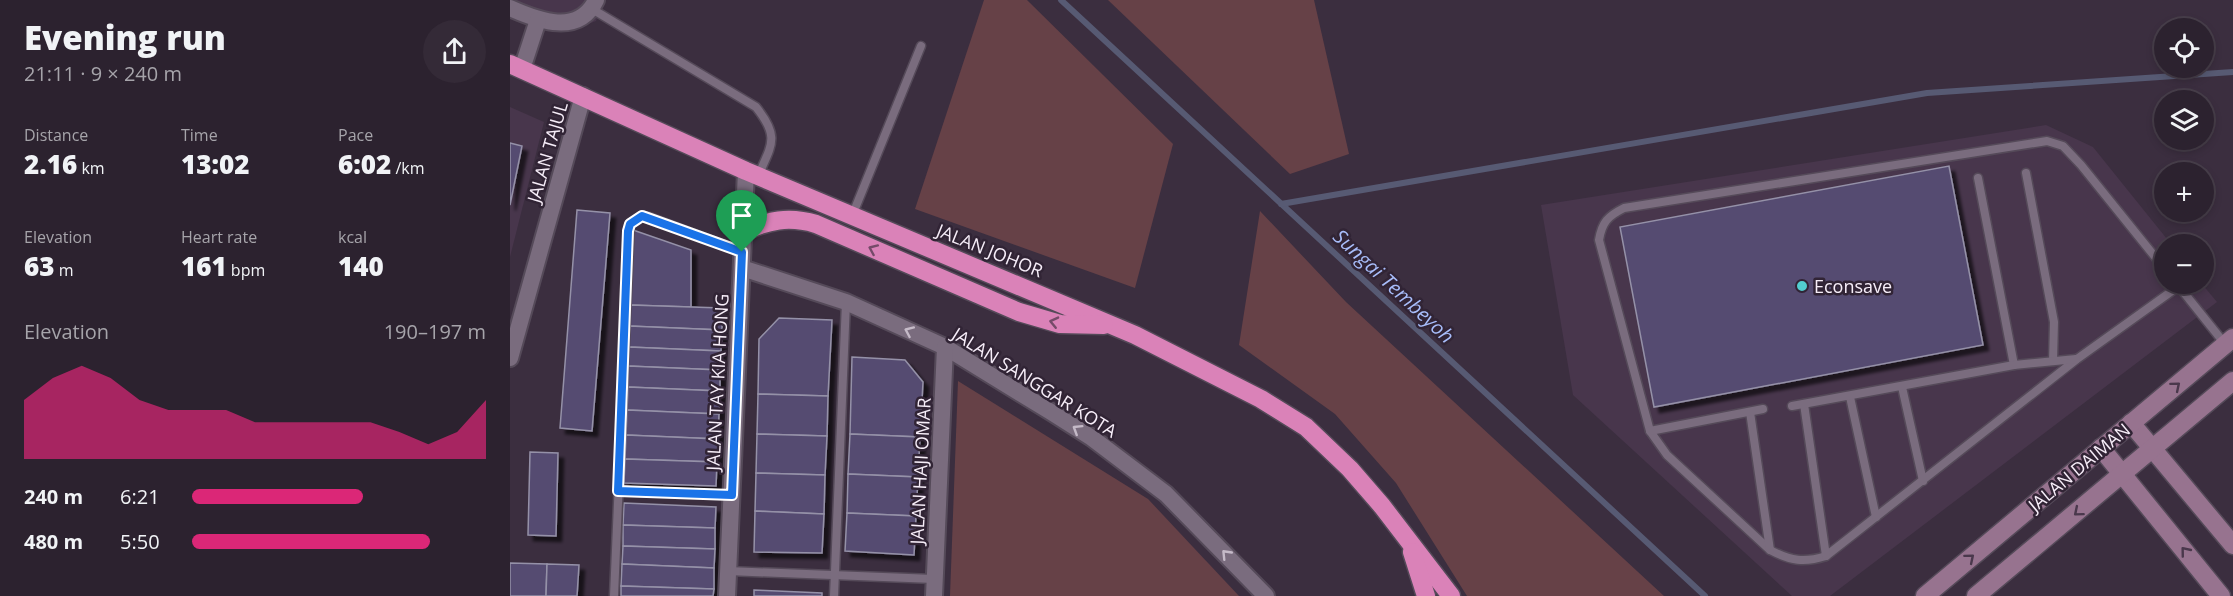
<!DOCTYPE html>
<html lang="en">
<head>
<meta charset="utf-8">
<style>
	body { margin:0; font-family:"Open Sans",sans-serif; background:#342a37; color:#f1f3f6; height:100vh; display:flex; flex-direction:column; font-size:22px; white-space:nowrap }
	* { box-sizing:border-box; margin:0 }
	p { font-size:20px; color:#a6a4aa }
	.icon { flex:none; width:33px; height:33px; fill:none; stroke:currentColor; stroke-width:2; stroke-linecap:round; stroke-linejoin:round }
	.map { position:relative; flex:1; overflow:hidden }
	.drawer { display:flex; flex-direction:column; background:#2c222f; width:510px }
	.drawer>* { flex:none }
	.controls { position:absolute; left:1644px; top:18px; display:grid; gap:12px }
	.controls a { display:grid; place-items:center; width:60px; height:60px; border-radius:50%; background:#2c222f; box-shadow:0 3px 9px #0003,0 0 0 2px #483f4b; font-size:30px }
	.pin { position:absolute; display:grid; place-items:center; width:51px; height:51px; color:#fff; margin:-62px -26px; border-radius:50% 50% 50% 0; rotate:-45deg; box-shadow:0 0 6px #0007 }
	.pin .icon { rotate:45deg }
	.round { display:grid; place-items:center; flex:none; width:63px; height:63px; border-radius:32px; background:#342a37 }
	.overview { display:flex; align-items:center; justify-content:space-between; height:102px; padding:0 24px }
	h1 { font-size:33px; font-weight:800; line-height:45px }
	.figures { display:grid; grid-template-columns:repeat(3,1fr); gap:9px; height:102px; padding:6px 24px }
	.figures div { display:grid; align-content:center }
	.figures b { font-size:26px; font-weight:800 }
	.figures small { font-size:16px; font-weight:400 }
	.figures p { font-size:16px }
	.chart { height:168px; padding:12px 24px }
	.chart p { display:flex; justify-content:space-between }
	.chart svg { width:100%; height:108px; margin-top:6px; fill:#db2777; opacity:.7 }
	ul { padding:0 24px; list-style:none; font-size:20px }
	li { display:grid; grid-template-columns:96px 72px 1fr; align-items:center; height:45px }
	li i { height:15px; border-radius:8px; background:#db2777 }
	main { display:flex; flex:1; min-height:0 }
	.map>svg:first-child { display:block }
	.built { fill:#48364c }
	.green { fill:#664147 }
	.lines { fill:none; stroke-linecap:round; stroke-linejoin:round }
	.stream { stroke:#575a73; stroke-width:6 }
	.building { fill:#554c71; stroke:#9591a8; stroke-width:1.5; filter:url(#shadow) }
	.lane-casing { stroke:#554a59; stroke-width:11 }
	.street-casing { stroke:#554a59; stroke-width:20 }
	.secondary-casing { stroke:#554a59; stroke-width:21 }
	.highway-casing { stroke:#554a59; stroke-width:21 }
	.lane { stroke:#7a6c7e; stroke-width:8 }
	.street { stroke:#7a6c7e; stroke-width:16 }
	.secondary { stroke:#97738f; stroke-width:18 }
	.highway { stroke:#da82b8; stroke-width:18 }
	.oneway { stroke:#754a69 }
	.oneway2 { stroke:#c5bac8 }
	.oneway3 { stroke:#4a384c }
	.route-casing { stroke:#fff; stroke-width:12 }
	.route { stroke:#1a73e8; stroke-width:8 }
	.poi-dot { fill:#52cdcf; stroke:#312435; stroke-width:2 }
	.labels { text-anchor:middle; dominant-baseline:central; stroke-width:5; stroke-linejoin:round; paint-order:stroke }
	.street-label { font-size:18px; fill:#f7eef9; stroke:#312435 }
	.poi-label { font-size:18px; fill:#f7eef9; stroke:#312435; text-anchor:start }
	.water-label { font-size:20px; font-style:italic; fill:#a8bdfa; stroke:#312435 }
</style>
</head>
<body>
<main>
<section class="drawer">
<div class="overview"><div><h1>Evening run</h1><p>21:11 · 9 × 240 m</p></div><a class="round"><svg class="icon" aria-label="share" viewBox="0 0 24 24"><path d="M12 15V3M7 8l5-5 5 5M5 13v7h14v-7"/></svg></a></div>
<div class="figures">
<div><p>Distance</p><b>2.16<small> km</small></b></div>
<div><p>Time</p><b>13:02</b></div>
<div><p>Pace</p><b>6:02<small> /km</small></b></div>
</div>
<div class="figures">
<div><p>Elevation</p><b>63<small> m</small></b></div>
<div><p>Heart rate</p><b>161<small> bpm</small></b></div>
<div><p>kcal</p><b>140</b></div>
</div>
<div class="chart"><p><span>Elevation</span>190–197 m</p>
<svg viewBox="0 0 160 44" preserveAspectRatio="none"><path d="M0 44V20L10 11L20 6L30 11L40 20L50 24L60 24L70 24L80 29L90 29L100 29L110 29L120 29L130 33L140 38L150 33L160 20V44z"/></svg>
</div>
<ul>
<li><b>240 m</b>6:21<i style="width:58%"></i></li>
<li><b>480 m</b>5:50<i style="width:81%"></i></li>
</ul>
</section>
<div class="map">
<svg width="1723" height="596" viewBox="0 0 1723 596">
	<defs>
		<filter id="shadow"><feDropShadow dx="5.5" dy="5.5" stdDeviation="1.5" flood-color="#0009"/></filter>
	</defs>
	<rect width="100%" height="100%" fill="#3b2e3f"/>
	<g class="built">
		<polygon points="0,0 94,0 86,21 60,31 19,26 0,18"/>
		<polygon points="0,107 34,122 0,257"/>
		<polygon points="1536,125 1583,147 1661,244 1654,244 1654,284 1692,284 1707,302 1320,596 1282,596 1063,395 1031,205"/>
	</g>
	<g class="green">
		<polygon points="474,0 517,0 663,144 625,288 405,209"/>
		<polygon points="598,0 804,0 839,154 780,174"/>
		<polygon points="750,211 836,302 1154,596 957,596 886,483 825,414 729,345"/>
		<polygon points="448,381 638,499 729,596 440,596"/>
	</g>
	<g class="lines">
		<g class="stream">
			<polyline points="551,0 1195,596"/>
			<polyline points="771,204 1417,93 1723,72"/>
		</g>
	</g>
	<g class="building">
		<polygon points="0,143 12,146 0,205"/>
		<polygon points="1439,166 1473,345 1144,407 1110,227"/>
		<polygon points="67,210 100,213 82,431 50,428"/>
		<polygon points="123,230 181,250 181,307 120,305"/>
		<polygon points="120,305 212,308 212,330 119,326"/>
		<polygon points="269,318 322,320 318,396 248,394 249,339"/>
		<polygon points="119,326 212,330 211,351 119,347"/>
		<polygon points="119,347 211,351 210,370 118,366"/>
		<polygon points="342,357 395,360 413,382 410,437 340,434"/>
		<polygon points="118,366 210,370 210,391 118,387"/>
		<polygon points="118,387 210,391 209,414 117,410"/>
		<polygon points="248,394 318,396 317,436 247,434"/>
		<polygon points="117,410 209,414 208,439 116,435"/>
		<polygon points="247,434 317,436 315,475 246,473"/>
		<polygon points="340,434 410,437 408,477 338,474"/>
		<polygon points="116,435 208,439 207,462 115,459"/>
		<polygon points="20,452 48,453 46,536 18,535"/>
		<polygon points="115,459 207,462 206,486 114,483"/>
		<polygon points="246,473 315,475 314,514 245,511"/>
		<polygon points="338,474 408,477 406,516 337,513"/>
		<polygon points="114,503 206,507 205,528 113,525"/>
		<polygon points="245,511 314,514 312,553 244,552"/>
		<polygon points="337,513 406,516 404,555 335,551"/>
		<polygon points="113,525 205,528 205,549 113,546"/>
		<polygon points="113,546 205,549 204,568 112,564"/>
		<polygon points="0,563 37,564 36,596 0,596"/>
		<polygon points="37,564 69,565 67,596 36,596"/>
		<polygon points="112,564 204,568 204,589 111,586"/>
		<polygon points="111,586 204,589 203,596 111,596"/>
		<polygon points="244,590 312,593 312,596 244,596"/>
	</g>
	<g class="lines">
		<g class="lane-casing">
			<g id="lane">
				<path d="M82,9L246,107C270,137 262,144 248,176"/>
				<polyline points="1516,173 1544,322 1543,361"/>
				<polyline points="1468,178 1504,365"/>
				<polyline points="342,216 411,46"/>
				<path d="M1654,268L1571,165L1553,146L1537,141L1114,208C1098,216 1092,222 1089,240L1140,431L1157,455L1260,550C1281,561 1294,563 1316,556L1567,359L1669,286"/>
				<polyline points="1667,284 1715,344"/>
				<polyline points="1392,387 1413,481"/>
				<polyline points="1340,397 1366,517"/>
				<polyline points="1294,404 1316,556"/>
				<polyline points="1282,406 1504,365 1566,359"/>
				<polyline points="1240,412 1260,550"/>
				<polyline points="1140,431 1253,409"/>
				<polyline points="108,491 222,495"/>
				<polyline points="218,571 424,579"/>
				<polyline points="104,596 120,224 132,216 139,217 232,252"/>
				<polyline points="324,596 336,302"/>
			</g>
		</g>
		<g class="street-casing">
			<g id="street">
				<path d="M0,8C29,21 69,36 86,0"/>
				<polyline points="12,69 28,20"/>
				<polyline points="232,268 336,302 435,347 541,412 582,438 656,494 756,596"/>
				<polyline points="0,358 73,96"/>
				<polyline points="217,596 236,171"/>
				<polyline points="424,596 435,347"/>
			</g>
		</g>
		<g class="secondary-casing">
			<g id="secondary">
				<polyline points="1621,423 1723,545"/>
				<polyline points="1591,448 1711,596"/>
				<polyline points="1415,596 1723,338"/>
				<polyline points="1466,596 1723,381"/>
			</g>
		</g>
		<g class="highway-casing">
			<g id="highway">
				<polyline points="0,64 236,171 625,335 751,399 796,427 840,469 872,506 941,596"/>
				<path d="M233,232C258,220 279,216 306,224L509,312L550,324L594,325"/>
				<polyline points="902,552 916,596"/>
			</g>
		</g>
		<use href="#lane" class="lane"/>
		<use href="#street" class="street"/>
		<use href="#secondary" class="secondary"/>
		<use href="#highway" class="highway"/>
	</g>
	<defs><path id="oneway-chevron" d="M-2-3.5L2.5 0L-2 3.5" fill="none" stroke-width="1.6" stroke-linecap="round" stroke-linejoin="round" transform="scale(1.5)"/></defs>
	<g class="oneway">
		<use href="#oneway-chevron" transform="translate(363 249) rotate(-156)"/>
		<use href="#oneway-chevron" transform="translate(544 322) rotate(-167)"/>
	</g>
	<g class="oneway2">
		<use href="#oneway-chevron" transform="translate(399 331) rotate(-156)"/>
		<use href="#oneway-chevron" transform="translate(567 429) rotate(-148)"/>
		<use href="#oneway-chevron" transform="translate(716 554) rotate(-134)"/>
	</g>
	<g class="oneway3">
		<use href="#oneway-chevron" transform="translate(1666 386) rotate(-40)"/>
		<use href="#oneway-chevron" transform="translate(1568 512) rotate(140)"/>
		<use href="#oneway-chevron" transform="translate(1675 551) rotate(-129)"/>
		<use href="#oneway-chevron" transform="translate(1460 558) rotate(-40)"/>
	</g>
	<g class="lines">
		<g class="route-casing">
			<polygon id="route" points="132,216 232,252 222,495 108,491 118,231 120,224"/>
		</g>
		<use href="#route" class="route"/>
	</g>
	<circle class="poi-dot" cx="1292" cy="286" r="6"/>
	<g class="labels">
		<g class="street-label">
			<text transform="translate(37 152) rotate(-74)">JALAN TAJUL</text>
			<text transform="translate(480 250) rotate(22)">JALAN JOHOR</text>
			<text transform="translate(207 382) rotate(-87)">JALAN TAY KIA HONG</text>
			<text transform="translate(525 382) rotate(32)">JALAN SANGGAR KOTA</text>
			<text transform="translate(1569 467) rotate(-40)">JALAN DAIMAN</text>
			<text transform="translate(410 471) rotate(-87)">JALAN HAJI OMAR</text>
		</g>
		<g class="poi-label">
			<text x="1304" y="286">Econsave</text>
		</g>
		<g class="water-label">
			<text transform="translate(884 286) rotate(43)">Sungai Tembeyoh</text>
		</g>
	</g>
</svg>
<div class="controls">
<a><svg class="icon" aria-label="locate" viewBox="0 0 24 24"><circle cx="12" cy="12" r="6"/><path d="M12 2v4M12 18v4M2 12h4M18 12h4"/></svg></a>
<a><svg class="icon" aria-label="layers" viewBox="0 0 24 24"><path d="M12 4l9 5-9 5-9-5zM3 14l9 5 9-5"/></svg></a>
<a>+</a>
<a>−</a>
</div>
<div class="pin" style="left:232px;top:252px;background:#1e9e55"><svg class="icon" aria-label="arrive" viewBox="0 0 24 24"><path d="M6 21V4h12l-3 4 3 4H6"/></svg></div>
</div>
</main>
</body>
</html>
